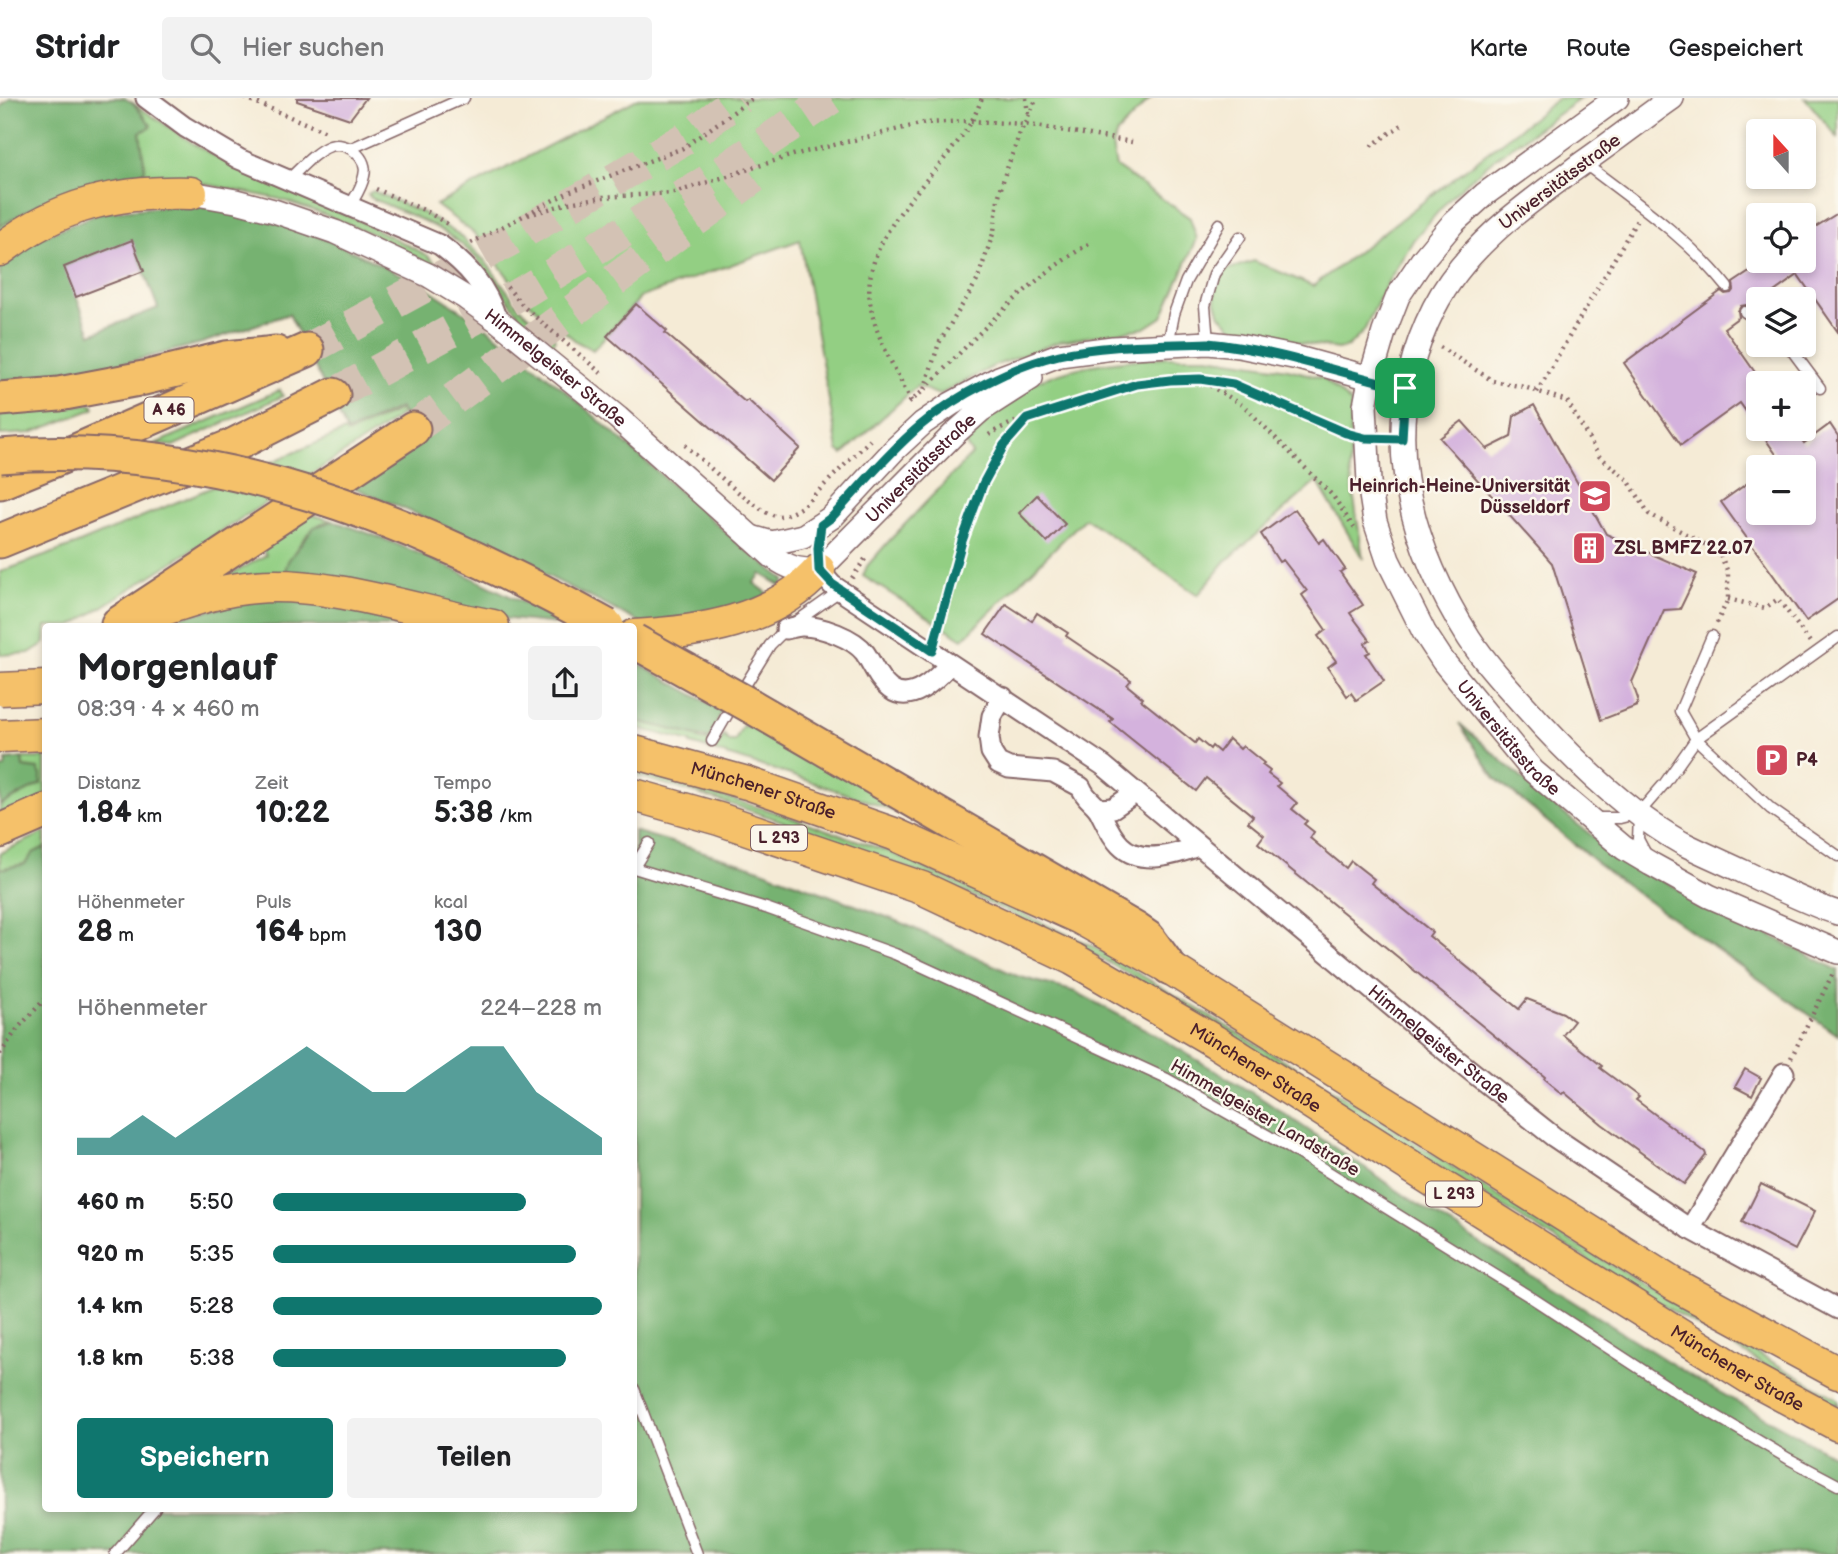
<!DOCTYPE html>
<html lang="de">
<head>
<meta charset="utf-8">
<style>
	body { margin:0; font-family:"Balsamiq Sans",sans-serif; background:#f2f2f2; color:#202124; height:100vh; display:flex; flex-direction:column; font-size:26px; white-space:nowrap }
	* { box-sizing:border-box; margin:0 }
	p { font-size:23px; color:#757577 }
	.icon { flex:none; width:38px; height:38px; fill:none; stroke:currentColor; stroke-width:2; stroke-linecap:round; stroke-linejoin:round }
	.map { position:relative; flex:1; overflow:hidden }
	.side { position:absolute; left:42px; top:525px; width:595px; height:889px; display:flex; flex-direction:column; background:#fff; border-radius:7px; box-shadow:0 4px 10px #0003 }
	.side>* { flex:none }
	.needle { width:46px; rotate:339deg }
	.controls { position:absolute; left:1746px; top:21px; display:grid; gap:14px }
	.controls a { display:grid; place-items:center; width:70px; height:70px; border-radius:7px; background:#fff; box-shadow:0 4px 10px #0003; font-size:35px }
	.pin { position:absolute; display:grid; place-items:center; width:60px; height:60px; color:#fff; margin:-30px; border-radius:14px; box-shadow:0 4px 10px #0006 }
	.round { display:grid; place-items:center; flex:none; width:74px; height:74px; border-radius:7px; background:#f2f2f2 }
	.headline { display:flex; align-items:center; justify-content:space-between; height:119px; padding:0 35px }
	h1 { font-size:38px; font-weight:800; line-height:52px }
	.figures { display:grid; grid-template-columns:repeat(3,1fr); gap:10px; height:119px; padding:7px 35px }
	.figures div { display:grid; align-content:center }
	.figures b { font-size:30px; font-weight:800 }
	.figures small { font-size:19px; font-weight:400 }
	.figures p { font-size:19px }
	.chart { height:196px; padding:14px 35px }
	.chart p { display:flex; justify-content:space-between }
	.chart svg { width:100%; height:126px; margin-top:7px; fill:#0f766e; opacity:.7 }
	.button { display:flex; gap:14px; margin-top:auto; padding:14px 35px }
	.button a { flex:1; height:80px; border-radius:7px; background:#0f766e; color:#fff; font-size:28px; font-weight:800; line-height:80px; text-align:center }
	.button a+a { background:#f2f2f2; color:#202124 }
	ul { padding:0 35px; list-style:none; font-size:23px }
	li { display:grid; grid-template-columns:112px 84px 1fr; align-items:center; height:52px }
	li i { height:18px; border-radius:9px; background:#0f766e }
	header { display:flex; align-items:center; gap:42px; box-sizing:border-box; height:98px; padding:0 35px; background:#fff; border-bottom:2px solid #e0e0e0 }
	header strong { font-size:33px }
	nav { display:flex; gap:38px; margin-inline-start:auto; font-size:24px }
	.search { width:490px; height:63px; background:#f2f2f2; display:flex; align-items:center; gap:18px; box-sizing:border-box; padding:0 24px; border-radius:7px; color:#757577; font-size:26px }
	.map>svg:first-child { display:block }
	.green { fill:#93cf83; stroke:#6e7757; stroke-width:2 }
	.forest { fill:#76b271; stroke:#60684e; stroke-width:2; fill-rule:evenodd }
	.building { fill:#d4b2dd }
	.lines { fill:none; stroke-linecap:round; stroke-linejoin:round }
	.motorway-tunnel { stroke:#d3c2b4; stroke-width:33; stroke-dasharray:33 17; stroke-linecap:butt }
	.service-casing { stroke:#866667; stroke-width:13 }
	.minor-casing { stroke:#866667; stroke-width:23 }
	.tertiary-casing { stroke:#866667; stroke-width:26 }
	.trunk-casing { stroke:#866667; stroke-width:35 }
	.motorway-casing { stroke:#866667; stroke-width:37 }
	.path { stroke:#866667; stroke-width:4.5; stroke-dasharray:2 5; stroke-linecap:butt }
	.service { stroke:#fff; stroke-width:10 }
	.minor { stroke:#fff; stroke-width:19 }
	.tertiary { stroke:#fff; stroke-width:23 }
	.trunk { stroke:#f5c16b; stroke-width:32 }
	.motorway { stroke:#f5c16b; stroke-width:33 }
	.trunk-bridge-casing { stroke:#866667; stroke-width:35; stroke-linecap:butt }
	.motorway-bridge-casing { stroke:#866667; stroke-width:37; stroke-linecap:butt }
	.trunk-bridge { stroke:#f5c16b; stroke-width:32 }
	.motorway-bridge { stroke:#f5c16b; stroke-width:33 }
	.route-casing { stroke:#fff; stroke-width:14 }
	.route { stroke:#0f766e; stroke-width:9 }
	.labels { text-anchor:middle; dominant-baseline:central; stroke-width:5; stroke-linejoin:round; paint-order:stroke }
	.shield { fill:#fbf7ec; stroke:#7f6065; stroke-width:2 }
	.shield-label { font-size:16px; font-weight:bold; fill:#4a1f2b }
	.street-label { font-size:18px; fill:#4a1f2b; stroke:#fbf7ec }
	.poi-label { font-size:18px; font-weight:bold; fill:#4a1f2b; stroke:#fbf7ec; text-anchor:start }
</style>
</head>
<body>
<header>
<strong>Stridr</strong>
<div class="search"><svg class="icon" aria-label="search" viewBox="0 0 24 24"><circle cx="10" cy="10" r="6"/><path d="M15 15l6 6"/></svg>Hier suchen</div>
<nav><a>Karte</a><a>Route</a><a>Gespeichert</a></nav>
</header>
<div class="map">
<svg width="1838" height="1456" viewBox="0 0 1838 1456">
	<rect width="100%" height="100%" fill="#fbf7ec"/>
	<filter id="ink" filterUnits="userSpaceOnUse"><feTurbulence type="fractalNoise" baseFrequency=".0143" numOctaves="2"/><feDisplacementMap in="SourceGraphic" scale="14" xChannelSelector="R" yChannelSelector="G"/><feConvolveMatrix kernelMatrix="1 2 1 2 8 2 1 2 1" color-interpolation-filters="sRGB"/></filter>
	<filter id="wash" filterUnits="userSpaceOnUse"><feTurbulence type="fractalNoise" baseFrequency=".00686" numOctaves="4" result="noise"/><feDisplacementMap in="SourceGraphic" scale="28" xChannelSelector="R" yChannelSelector="G"/><feGaussianBlur stdDeviation="1.57" result="paint"/><feColorMatrix in="noise" values="0 0 0 0 0 0 0 0 0 0 0 0 0 0 0 0 0 1.4 0 .05"/><feComposite in="paint" operator="in"/></filter>
	<g filter="url(#wash)">
		<rect width="100%" height="100%" fill="#f5ebd6"/>
		<g class="green">
			<polygon points="639,0 1151,0 1117,35 1112,47 1116,69 1190,120 1197,141 1162,219 1145,230 1061,243 994,268 939,297 917,288 843,356 838,352 800,142 641,199 593,252 577,244 525,201 475,136 436,107"/>
			<polygon points="1559,0 1581,0 1493,62 1453,97 1414,141 1386,187 1364,233 1348,249 1337,251 1237,234 1220,217 1215,201 1215,190 1223,173 1254,163 1313,188"/>
			<polygon points="1805,0 1838,0 1838,40"/>
			<path d="M133,5L197,48L224,63L360,123L427,157L445,174L375,137L318,114L279,101L205,86L0,135V128C42,103 90,85 138,77L145,65L142,57L140,34L150,30Z"/>
			<path d="M373,93L423,115L458,136L485,163L520,210L553,238L555,242L552,247C525,235 495,177 470,154C441,126 406,116 371,100L368,96Z"/>
			<path d="M1166,259H1208L1288,271L1323,280L1351,305L1350,373L1363,461L1317,383L1225,464L1198,497L1085,420L963,541L863,478L867,468L889,443L972,356L963,342C976,330 988,316 1002,305C1046,268 1111,263 1166,259Z"/>
			<polygon points="280,292 283,298 173,348 155,346"/>
			<polygon points="87,306 93,307 94,311 31,335 0,337 0,317"/>
			<polygon points="400,312 402,316 382,331 72,528 46,528 45,545 29,555 0,557 0,474 75,447 345,333 347,336"/>
			<path d="M310,416L333,423C327,424 321,424 317,428C306,435 288,461 285,473L219,483L215,475L224,470L228,478L266,457L260,446Z"/>
			<polygon points="634,622 701,639 698,641 719,646 724,637 728,643 735,643 743,627 748,629 751,622 934,729 932,732 906,718 870,704 794,678 691,646 691,644 634,629"/>
			<polygon points="22,660 45,660 45,700 0,720 0,707 41,686 23,669"/>
			<path d="M634,672L784,717L890,754L1094,849L1348,1001L1549,1131L1639,1183L1721,1235L1838,1301V1308C1695,1230 1558,1145 1421,1057C1348,1009 1274,963 1200,918C1161,895 1121,870 1081,850C936,775 790,721 634,677Z"/>
			<polygon points="45,734 45,749 33,755 25,766 0,771 0,755"/>
		</g>
		<g class="forest">
			<polygon points="10,0 124,0 133,5 151,27 150,30 140,34 145,72 138,77 106,83 42,104 0,128 0,9"/>
			<path d="M195,106L266,121L329,142L421,186L485,228L567,294L746,452L785,482L782,488L761,476L754,485L769,496L746,507L649,529L468,438L350,388L420,339L400,310L347,334L289,216L202,245L117,267L0,283V164L23,146L103,114ZM132,143L158,210L91,236L65,169Z"/>
			<path d="M333,423C415,449 492,489 568,527L499,520L285,473L288,463L314,429Z"/>
			<polygon points="281,497 448,528 152,528 164,522"/>
			<polygon points="634,563 722,613 709,641 634,622"/>
			<polygon points="1459,625 1548,703 1624,763 1838,872 1838,937 1609,775 1495,680"/>
			<polygon points="22,660 23,669 38,671 41,677 41,686 0,707 0,670 5,670 6,662"/>
			<polygon points="634,733 754,769 900,824 1017,878 1076,894 1149,933 1264,1002 1413,1103 1696,1281 1838,1360 1838,1456 0,1456 0,771 25,766 33,755 45,749 46,1410 634,1410"/>
		</g>
		<g id="blocks">
			<g class="building">
				<polygon points="297,0 366,0 350,21 297,3"/>
				<polygon points="1838,115 1838,234 1798,177 1764,201 1759,201 1759,205 1752,209 1746,207 1741,208 1738,213 1739,219 1724,230 1759,280 1759,331 1794,331 1804,345 1830,326 1838,338 1838,501 1806,523 1721,404 1759,377 1759,415 1804,415 1804,369 1785,369 1740,305 1681,347 1624,265 1721,193 1725,196 1731,195 1734,191 1733,185 1766,163 1804,163 1804,136"/>
				<polygon points="132,142 144,173 76,199 64,169"/>
				<polygon points="636,206 667,233 665,235 745,304 748,302 800,350 771,382 607,238"/>
				<polygon points="1534,307 1606,436 1697,476 1680,511 1664,512 1632,584 1638,601 1637,608 1601,622 1552,465 1440,340 1462,323 1487,351 1511,339 1514,318"/>
				<polygon points="1037,397 1065,426 1047,444 1019,415"/>
				<polygon points="1295,411 1319,445 1324,441 1345,471 1340,474 1363,507 1350,515 1370,542 1365,545 1370,554 1366,556 1384,583 1356,602 1351,595 1347,598 1328,569 1336,563 1318,538 1326,532 1302,497 1307,493 1283,462 1279,464 1261,436"/>
				<polygon points="1006,506 1032,523 1037,515 1068,535 1066,538 1131,582 1127,587 1143,600 1141,602 1195,645 1198,641 1210,651 1212,648 1219,654 1229,641 1240,651 1243,648 1264,665 1262,667 1270,673 1268,676 1280,685 1277,688 1297,705 1292,711 1307,723 1304,726 1314,734 1310,740 1346,770 1351,763 1374,781 1371,785 1432,834 1429,838 1519,911 1527,901 1563,915 1574,923 1563,937 1602,968 1600,970 1639,999 1636,1002 1705,1054 1706,1057 1684,1086 1602,1026 1564,994 1562,996 1544,981 1545,979 1258,745 1264,737 1248,724 1253,718 1206,680 1196,693 1110,624 1113,621 985,536"/>
				<polygon points="1745,971 1761,980 1752,998 1735,989"/>
				<polygon points="1761,1086 1815,1113 1795,1152 1742,1124"/>
			</g>
		</g>
	</g>
	<g filter="url(#ink)">
		<use href="#blocks" fill-opacity="0" stroke="#866667" stroke-width="2"/>
		<g class="lines">
			<g class="motorway-tunnel">
				<polyline points="307,252 508,143 691,37 740,0"/>
				<polyline points="333,297 525,193 708,83 831,0"/>
				<polyline points="413,331 754,79"/>
			</g>
			<g class="service-casing">
				<g id="service">
					<polyline points="352,50 464,0"/>
					<path d="M1584,65C1634,103 1688,140 1727,189"/>
					<path d="M288,82C300,71 314,54 330,48C348,43 369,60 364,78C362,89 355,99 350,108"/>
					<polyline points="1745,214 1759,222"/>
					<polyline points="1208,244 1205,208 1214,176 1240,139"/>
					<polyline points="1168,247 1174,216 1186,183 1219,126"/>
					<polyline points="1788,247 1820,290"/>
					<polyline points="1712,538 1680,613 1696,641 1771,711 1838,758"/>
					<polyline points="746,586 770,547 786,531 841,492"/>
					<polyline points="712,643 727,617"/>
					<polyline points="1639,719 1638,741 1647,758"/>
					<polyline points="1594,720 1620,720 1639,715 1665,685 1696,641 1838,539"/>
					<polyline points="634,769 649,745"/>
					<polyline points="634,770 766,810 895,856 1167,981 1288,1049 1532,1200 1679,1296 1789,1361 1838,1387"/>
					<polyline points="634,1291 697,1456"/>
					<polyline points="115,1456 155,1410"/>
				</g>
			</g>
			<g class="minor-casing">
				<g id="minor">
					<path d="M146,0L185,29L239,61L440,147C468,168 486,188 497,222"/>
					<path id="s1" d="M819,472L832,487L1104,668L1432,942L1554,1039L1690,1131L1838,1211"/>
					<path d="M786,531C791,530 797,528 802,528C821,528 854,540 865,555C873,567 878,582 890,591C911,607 936,581 949,567"/>
					<path d="M1003,599L992,618L989,639L991,654L998,665L1009,670L1053,674L1081,689C1085,701 1095,704 1100,714C1106,726 1111,738 1120,747C1140,768 1175,757 1198,748"/>
					<polyline points="1099,711 1113,710 1135,695"/>
					<polyline points="1690,1131 1784,975"/>
				</g>
			</g>
			<g class="tertiary-casing">
				<g id="tertiary">
					<path id="s2" d="M1617,0L1485,96L1454,124L1423,161L1398,198L1384,234L1370,282L1365,308L1369,384L1375,423L1388,462L1424,534L1443,563L1533,673L1624,750L1651,766L1709,798L1838,854"/>
					<path d="M1672,0C1642,21 1614,43 1584,64C1528,105 1466,147 1434,210C1377,323 1404,437 1469,540C1490,572 1517,599 1542,627C1581,669 1632,717 1682,745C1702,755 1723,764 1744,774C1774,788 1806,805 1838,815"/>
					<path id="s3" d="M191,95L236,103L274,113L335,134L428,177L466,200L497,222L618,320L772,458C788,470 799,473 819,472"/>
					<polyline points="751,439 772,445 803,438 832,419 895,351 923,325 951,306 999,280 1059,257 1113,250 1208,245 1239,248 1298,260 1406,290"/>
					<path id="s4" d="M819,472L953,337L981,312L1031,280"/>
				</g>
			</g>
			<g class="trunk-casing">
				<g id="trunk">
					<path d="M0,152C59,106 117,93 191,95"/>
					<path d="M136,520C176,508 214,492 255,489C327,482 421,515 493,528"/>
					<path d="M634,538C699,534 773,524 819,472"/>
					<polyline points="0,638 46,636"/>
					<path id="s5" d="M634,654L747,685L894,736L1080,820L1170,870L1675,1187L1838,1275"/>
					<path id="s6" d="M634,697L719,721L922,790L1073,861L1214,943L1440,1087L1750,1280L1838,1327"/>
				</g>
			</g>
			<g class="motorway-casing">
				<g id="motorway">
					<polyline points="0,301 59,296 144,280 226,260 276,255"/>
					<polyline points="0,384 76,353 307,252"/>
					<polyline points="0,443 232,348 333,297"/>
					<polyline points="118,526 413,331"/>
					<polyline points="751,608 1135,831 1148,840 1170,870"/>
					<polyline points="0,733 46,713"/>
				</g>
			</g>
			<g class="path">
				<polyline points="245,0 326,34"/>
				<polyline points="1026,0 1028,17"/>
				<polyline points="1371,48 1403,26"/>
				<polyline points="376,91 426,113 449,127"/>
				<polyline points="528,117 569,105 603,99 674,95 793,57 924,25 971,23 1024,26 1132,44"/>
				<polyline points="471,145 571,93 683,50 753,0"/>
				<polyline points="507,189 525,210 601,275"/>
				<polyline points="1440,249 1493,283 1524,289 1567,303 1599,358 1628,382 1649,416 1719,454 1728,474 1728,501 1717,525"/>
				<polyline points="1204,284 1244,308 1333,398 1354,430"/>
				<path d="M925,291C976,238 1027,183 1090,145"/>
				<polyline points="1537,294 1637,122"/>
				<path d="M911,303C896,272 875,239 870,204C861,136 936,80 968,29C974,20 978,10 982,0"/>
				<polyline points="909,305 924,292 939,245 977,183 994,133 998,101 1005,76 1020,35 1037,0"/>
				<path d="M989,337C1012,321 1043,317 1070,308C1122,291 1176,272 1232,286C1272,296 1307,321 1345,335"/>
				<path d="M685,347C701,361 760,418 777,418C787,418 795,413 803,408L870,342"/>
				<polyline points="852,480 865,461 862,459"/>
				<polyline points="1728,501 1765,510 1778,501 1810,544"/>
				<path d="M937,533C950,479 972,390 1005,346C1012,337 1020,330 1027,322"/>
				<polyline points="0,956 18,930 46,900"/>
				<polyline points="1791,960 1834,873"/>
			</g>
			<use href="#service" class="service"/>
			<use href="#minor" class="minor"/>
			<use href="#tertiary" class="tertiary"/>
			<use href="#trunk" class="trunk"/>
			<use href="#motorway" class="motorway"/>
			<g class="trunk-bridge-casing">
				<polyline id="trunk-bridge" points="0,591 46,589"/>
			</g>
			<g class="motorway-bridge-casing">
				<g id="motorway-bridge">
					<path d="M0,358C217,340 422,425 607,528"/>
					<polyline points="634,543 751,608"/>
				</g>
			</g>
			<use href="#trunk-bridge" class="trunk-bridge"/>
			<use href="#motorway-bridge" class="motorway-bridge"/>
		</g>
	</g>
	<g class="lines" filter="url(#ink)">
		<g class="route-casing">
			<path id="route" d="M1208,245C1277,252 1338,275 1405,290L1402,341L1365,340L1346,335L1233,286L1200,281L1170,282L1137,286L1027,321L1004,347L983,386L962,443L932,553L832,486L819,472L818,450L821,427L832,419C861,388 889,354 921,327C956,297 1014,268 1059,257C1104,246 1161,247 1208,245Z"/>
		</g>
		<use href="#route" class="route"/>
	</g>
	<defs>
		<g id="university-square" transform="scale(1.75)"><rect x="-9" y="-9" width="18" height="18" rx="4" fill="#d1495b" stroke="#fbf7ec"/><path d="M0-5L7-2L0 1L-7-2ZM-4 1L0 2.5L4 1V4Q0 6-4 4Z" fill="#fff"/></g>
		<g id="building-square" transform="scale(1.75)"><rect x="-9" y="-9" width="18" height="18" rx="4" fill="#d1495b" stroke="#fbf7ec"/><path d="M-4-6H4V6H1V3H-1V6H-4ZM-2.5-4.3h1.7v1.8h-1.7ZM.8-4.3h1.7v1.8H.8ZM-2.5-1h1.7V.8h-1.7ZM.8-1h1.7V.8H.8Z" fill="#fff"/></g>
		<g id="parking-square" transform="scale(1.75)"><rect x="-9" y="-9" width="18" height="18" rx="4" fill="#d1495b" stroke="#fbf7ec"/><path d="M-3.5-5.5H1a3.5 3.5 0 0 1 0 7H-1V5.5H-3.5ZM-1-3.4V-.6H.8a1.4 1.4 0 0 0 0-2.8Z" fill="#fff"/></g>
	</defs>
	<g fill-rule="evenodd">
		<use href="#university-square" x="1595" y="398"/>
		<use href="#building-square" x="1589" y="450"/>
		<use href="#parking-square" x="1772" y="662"/>
	</g>
	<g class="labels">
		<g class="shield">
			<rect x="144.5" y="299.5" width="49" height="25" rx="5"/>
			<rect x="751" y="727.5" width="56" height="25" rx="5"/>
			<rect x="1426" y="1083.5" width="56" height="25" rx="5"/>
		</g>
		<g class="shield-label">
			<text x="169" y="312">A 46</text>
			<text x="779" y="740">L 293</text>
			<text x="1454" y="1096">L 293</text>
		</g>
		<g class="street-label">
			<text transform="translate(1560 84) rotate(-37)">Universitätsstraße</text>
			<text stroke="none"><textPath href="#s3" startOffset="410">Himmelgeister Straße</textPath></text>
			<text stroke="none"><textPath href="#s4" startOffset="144">Universitätsstraße</textPath></text>
			<text stroke="none"><textPath href="#s2" startOffset="786">Universitätsstraße</textPath></text>
			<text stroke="none"><textPath href="#s5" startOffset="135">Münchener Straße</textPath></text>
			<text stroke="none"><textPath href="#s1" startOffset="782">Himmelgeister Straße</textPath></text>
			<text stroke="none"><textPath href="#s6" startOffset="682">Münchener Straße</textPath></text>
			<text transform="translate(1265 1020) rotate(30)">Himmelgeister Landstraße</text>
			<text stroke="none"><textPath href="#s6" startOffset="1250">Münchener Straße</textPath></text>
		</g>
		<g class="poi-label">
			<text x="1570" y="388" text-anchor="end">Heinrich-Heine-Universität<tspan x="1570" dy="21">Düsseldorf</tspan></text>
			<text x="1614" y="450">ZSL BMFZ 22.07</text>
			<text x="1796" y="662">P4</text>
		</g>
	</g>
</svg>
<div class="controls">
<a><svg class="needle" viewBox="-14 -14 28 28"><path d="M0-13l5 13h-10z" fill="#e53935"/><path d="M0 13l5-13h-10z" fill="#757577"/></svg></a>
<a><svg class="icon" aria-label="locate" viewBox="0 0 24 24"><circle cx="12" cy="12" r="6"/><path d="M12 2v4M12 18v4M2 12h4M18 12h4"/></svg></a>
<a><svg class="icon" aria-label="layers" viewBox="0 0 24 24"><path d="M12 4l9 5-9 5-9-5zM3 14l9 5 9-5"/></svg></a>
<a>+</a>
<a>−</a>
</div>
<div class="pin" style="left:1405px;top:290px;background:#1e9e55"><svg class="icon" aria-label="arrive" viewBox="0 0 24 24"><path d="M6 21V4h12l-3 4 3 4H6"/></svg></div>
<section class="side">
<div class="headline"><div><h1>Morgenlauf</h1><p>08:39 · 4 × 460 m</p></div><a class="round"><svg class="icon" aria-label="share" viewBox="0 0 24 24"><path d="M12 15V3M7 8l5-5 5 5M5 13v7h14v-7"/></svg></a></div>
<div class="figures">
<div><p>Distanz</p><b>1.84<small> km</small></b></div>
<div><p>Zeit</p><b>10:22</b></div>
<div><p>Tempo</p><b>5:38<small> /km</small></b></div>
</div>
<div class="figures">
<div><p>Höhenmeter</p><b>28<small> m</small></b></div>
<div><p>Puls</p><b>164<small> bpm</small></b></div>
<div><p>kcal</p><b>130</b></div>
</div>
<div class="chart"><p><span>Höhenmeter</span>224–228 m</p>
<svg viewBox="0 0 160 44" preserveAspectRatio="none"><path d="M0 44V38L10 38L20 30L30 38L40 30L50 22L60 14L70 6L80 14L90 22L100 22L110 14L120 6L130 6L140 22L150 30L160 38V44z"/></svg>
</div>
<ul>
<li><b>460 m</b>5:50<i style="width:77%"></i></li>
<li><b>920 m</b>5:35<i style="width:92%"></i></li>
<li><b>1.4 km</b>5:28<i style="width:100%"></i></li>
<li><b>1.8 km</b>5:38<i style="width:89%"></i></li>
</ul>
<div class="button"><a>Speichern</a><a>Teilen</a></div>
</section>
</div>
</body>
</html>
